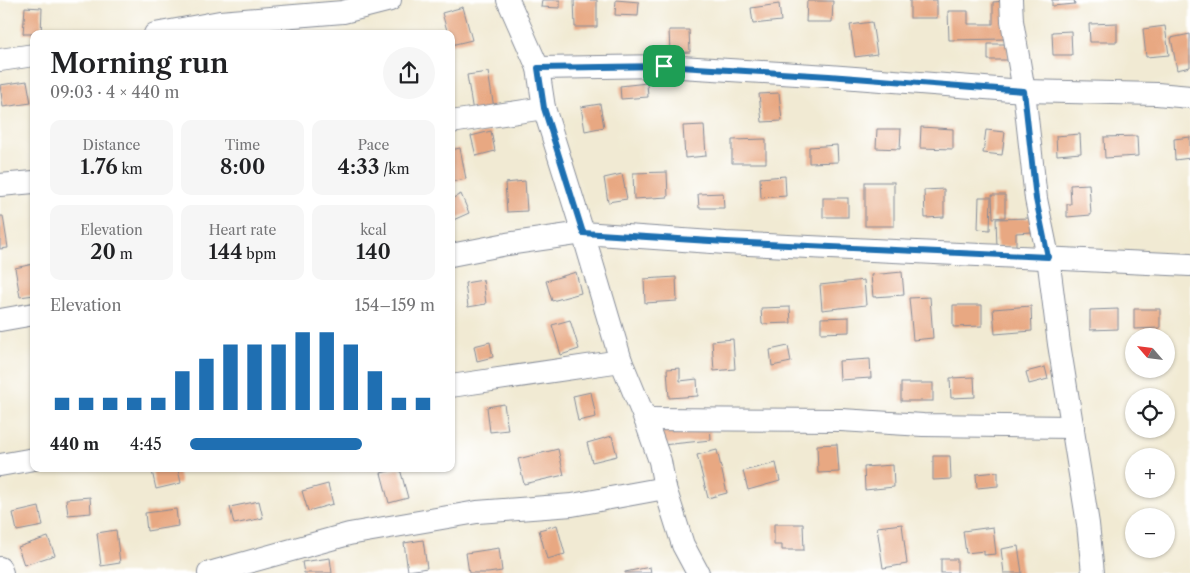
<!DOCTYPE html>
<html lang="en">
<head>
<meta charset="utf-8">
<style>
	body { margin:0; font-family:"Libre Caslon Text",serif; background:#f6f6f6; color:#202124; height:100vh; display:flex; flex-direction:column; font-size:19px; white-space:nowrap }
	* { box-sizing:border-box; margin:0 }
	p { font-size:16px; color:#757577 }
	.icon { flex:none; width:28px; height:28px; fill:none; stroke:currentColor; stroke-width:2; stroke-linecap:round; stroke-linejoin:round }
	.map { position:relative; flex:1; overflow:hidden }
	.side { position:absolute; left:30px; top:30px; width:425px; height:442px; display:flex; flex-direction:column; background:#fff; border-radius:10px; box-shadow:0 1px 4px #0004 }
	.side>* { flex:none }
	.needle { width:32px; rotate:298deg }
	.controls { position:absolute; left:1125px; top:328px; display:grid; gap:10px }
	.controls a { display:grid; place-items:center; width:50px; height:50px; border-radius:50%; background:#fff; box-shadow:0 1px 4px #0004; font-size:25px }
	.pin { position:absolute; display:grid; place-items:center; width:42px; height:42px; color:#fff; margin:-21px; border-radius:10px; box-shadow:0 2px 8px #0006 }
	.round { display:grid; place-items:center; flex:none; width:52px; height:52px; border-radius:26px; background:#f6f6f6 }
	.headline { display:flex; align-items:center; justify-content:space-between; height:85px; padding:0 20px }
	h1 { font-size:28px; font-weight:600; line-height:38px }
	.stats { display:grid; grid-template-columns:repeat(3,1fr); gap:8px; height:85px; padding:5px 20px }
	.stats div { display:grid; align-content:center; border-radius:10px; background:#f6f6f6; text-align:center }
	.stats b { font-size:21px; font-weight:600 }
	.stats small { font-size:14px; font-weight:400 }
	.stats p { font-size:14px }
	.chart { height:140px; padding:10px 20px }
	.chart p { display:flex; justify-content:space-between }
	.chart svg { width:100%; height:90px; margin-top:5px; stroke:#1f6fb2; stroke-width:6 }
	ul { padding:0 20px; list-style:none; font-size:16px }
	li { display:grid; grid-template-columns:80px 60px 1fr; align-items:center; height:38px }
	li i { height:12px; border-radius:6px; background:#1f6fb2 }
	.map>svg:first-child { display:block }
	.building { fill:#e8a882 }
	.lines { fill:none; stroke-linecap:round; stroke-linejoin:round }
	.minor-casing { stroke:#868c98; stroke-width:24 }
	.minor { stroke:#fff; stroke-width:22 }
	.route-casing { stroke:#fff; stroke-width:10 }
	.route { stroke:#1f6fb2; stroke-width:6 }
</style>
</head>
<body>
<div class="map">
<svg width="1190" height="573" viewBox="0 0 1190 573">
	<rect width="100%" height="100%" fill="#fff"/>
	<filter id="ink" filterUnits="userSpaceOnUse"><feTurbulence type="fractalNoise" baseFrequency=".02" numOctaves="2"/><feDisplacementMap in="SourceGraphic" scale="10" xChannelSelector="R" yChannelSelector="G"/><feConvolveMatrix kernelMatrix="1 2 1 2 8 2 1 2 1" color-interpolation-filters="sRGB"/></filter>
	<filter id="wash" filterUnits="userSpaceOnUse"><feTurbulence type="fractalNoise" baseFrequency=".0096" numOctaves="4" result="noise"/><feDisplacementMap in="SourceGraphic" scale="20" xChannelSelector="R" yChannelSelector="G"/><feGaussianBlur stdDeviation="1.12" result="paint"/><feColorMatrix in="noise" values="0 0 0 0 0 0 0 0 0 0 0 0 0 0 0 0 0 1.4 0 .05"/><feComposite in="paint" operator="in"/></filter>
	<g filter="url(#wash)">
		<rect width="100%" height="100%" fill="#f1ead3"/>
		<g id="blocks">
			<g class="building">
				<polygon points="542,0 560,0 560,8 541,7"/>
				<polygon points="574,0 597,0 597,27 575,27"/>
				<polygon points="616,0 639,2 638,16 615,15"/>
				<rect x="910" y="0" width="27" height="18"/>
				<polygon points="1052,0 1074,0 1075,4 1052,6"/>
				<polygon points="807,1 833,1 832,22 806,22"/>
				<polygon points="1005,1 1006,39 949,40 948,11 968,11 968,24 993,24 993,2"/>
				<polygon points="779,4 781,21 753,24 751,8"/>
				<polygon points="25,7 42,8 41,34 23,34"/>
				<polygon points="463,7 472,40 451,45 451,34 448,34 442,13"/>
				<polygon points="872,22 877,54 855,57 850,25"/>
				<polygon points="1117,23 1117,42 1090,42 1089,24"/>
				<polygon points="1165,26 1169,55 1146,57 1143,29"/>
				<polygon points="669,30 689,30 690,52 670,53"/>
				<polygon points="1071,31 1072,55 1053,55 1052,32"/>
				<polygon points="1190,34 1190,67 1177,70 1171,38"/>
				<polygon points="988,44 1009,44 1008,60 988,60"/>
				<polygon points="488,72 494,108 473,112 467,75"/>
				<polygon points="27,81 31,103 3,107 0,85"/>
				<polygon points="647,83 648,97 621,99 620,86"/>
				<polygon points="779,93 782,121 762,122 759,94"/>
				<polygon points="600,104 604,127 585,131 581,107"/>
				<polygon points="704,125 706,156 685,158 683,126"/>
				<polygon points="921,127 953,129 953,149 920,148"/>
				<polygon points="877,129 901,129 900,149 876,148"/>
				<polygon points="986,130 1005,132 1002,155 983,153"/>
				<polygon points="491,131 495,151 476,156 471,136"/>
				<polygon points="1080,134 1081,153 1057,155 1056,136"/>
				<polygon points="1137,136 1138,156 1105,158 1104,137"/>
				<polygon points="1190,137 1190,158 1175,160 1174,139"/>
				<polygon points="766,139 766,163 732,163 732,140"/>
				<polygon points="837,145 838,162 809,163 809,147"/>
				<polygon points="460,148 466,179 451,182 451,150"/>
				<polygon points="667,172 668,197 634,199 633,173"/>
				<polygon points="622,174 627,199 608,202 604,178"/>
				<polygon points="785,176 786,196 761,198 760,178"/>
				<polygon points="525,181 527,211 507,212 505,183"/>
				<rect x="865" y="182" width="29" height="44"/>
				<polygon points="1089,184 1091,215 1067,217 1067,204 1071,204 1070,185"/>
				<polygon points="944,189 944,217 925,218 924,190"/>
				<polygon points="723,193 724,208 699,208 698,194"/>
				<polygon points="461,194 469,213 451,221 451,199"/>
				<polygon points="992,195 1005,195 1005,217 993,218"/>
				<polygon points="979,197 991,197 990,230 978,229"/>
				<rect x="823" y="198" width="25" height="19"/>
				<polygon points="0,216 3,216 8,248 0,249"/>
				<polygon points="1031,218 1032,232 1016,233 1016,246 997,247 996,219"/>
				<polygon points="33,264 34,295 20,297 15,268"/>
				<polygon points="576,272 581,293 552,301 546,281"/>
				<polygon points="902,272 904,295 873,297 871,275"/>
				<polygon points="676,277 677,301 645,303 644,279"/>
				<polygon points="483,280 486,304 468,307 465,283"/>
				<polygon points="864,280 866,305 822,310 820,285"/>
				<polygon points="930,297 933,338 913,340 909,298"/>
				<polygon points="953,305 982,305 982,326 953,327"/>
				<polygon points="1031,306 1032,331 995,334 993,309"/>
				<polygon points="790,307 791,323 762,324 761,308"/>
				<polygon points="1118,309 1118,329 1090,330 1090,310"/>
				<polygon points="1134,309 1160,309 1160,328 1134,329"/>
				<polygon points="849,317 849,332 821,333 821,318"/>
				<polygon points="570,320 579,349 561,355 552,325"/>
				<polygon points="733,339 735,369 714,371 712,341"/>
				<polygon points="490,342 493,357 477,361 474,346"/>
				<polygon points="788,346 791,362 772,366 770,350"/>
				<polygon points="870,359 871,378 840,380 839,361"/>
				<polygon points="1045,367 1048,379 1029,384 1026,372"/>
				<polygon points="680,368 680,381 697,379 698,396 669,398 667,369"/>
				<polygon points="974,377 975,397 951,398 950,378"/>
				<rect x="901" y="383" width="32" height="18"/>
				<polygon points="591,392 596,417 578,421 573,396"/>
				<polygon points="504,404 508,430 490,432 487,407"/>
				<polygon points="710,423 711,440 662,445 661,428"/>
				<polygon points="612,436 617,456 592,462 587,443"/>
				<polygon points="837,444 839,472 818,473 817,445"/>
				<polygon points="558,449 564,475 524,484 518,459"/>
				<polygon points="717,450 727,493 708,498 697,455"/>
				<polygon points="933,456 950,456 951,479 933,480"/>
				<polygon points="776,463 780,481 748,490 743,471"/>
				<polygon points="893,465 894,487 865,490 864,467"/>
				<polygon points="164,469 178,469 181,483 156,489 152,471"/>
				<polygon points="396,469 400,469 408,498 389,503 381,473"/>
				<polygon points="998,472 998,486 977,488 976,474"/>
				<polygon points="328,484 333,504 308,511 302,491"/>
				<polygon points="90,497 91,513 68,515 66,499"/>
				<polygon points="259,501 263,518 234,524 230,507"/>
				<polygon points="39,507 43,526 17,531 13,513"/>
				<polygon points="176,509 178,526 147,531 145,513"/>
				<polygon points="774,524 803,524 804,550 782,550 782,545 774,545"/>
				<polygon points="902,524 907,564 883,568 877,527"/>
				<polygon points="557,525 565,554 547,559 539,530"/>
				<polygon points="993,527 996,554 984,555 984,551 966,553 963,531"/>
				<polygon points="116,530 120,563 101,566 97,533"/>
				<polygon points="48,537 55,555 24,565 18,547"/>
				<polygon points="423,540 427,568 408,571 404,543"/>
				<polygon points="1018,546 1022,573 1004,573 1001,549"/>
				<polygon points="499,548 502,571 488,573 469,573 466,553"/>
				<polygon points="330,558 332,573 304,573 302,562"/>
				<rect x="941" y="559" width="16" height="14"/>
				<polygon points="650,567 651,573 625,573 625,572"/>
			</g>
		</g>
	</g>
	<g filter="url(#ink)">
		<use href="#blocks" fill-opacity="0" stroke="#868c98" stroke-width="1"/>
		<g class="lines">
			<g class="minor-casing">
				<g id="minor">
					<polyline points="508,0 538,68 544,108 583,233 621,361 645,419 660,461 665,488 683,545 698,573"/>
					<polyline points="1011,0 1012,21 1024,91 1036,199 1048,257 1059,344 1088,524 1093,573"/>
					<polyline points="155,34 220,22 343,12 390,0"/>
					<polyline points="0,60 34,55"/>
					<polyline points="538,68 664,66 829,76 1024,91 1157,94 1190,97"/>
					<polyline points="451,122 544,108"/>
					<polyline points="0,185 34,182"/>
					<polyline points="451,255 507,244 583,233 726,243 1190,265"/>
					<polyline points="0,320 34,314"/>
					<polyline points="451,386 621,361"/>
					<polyline points="645,419 841,420 923,425 1073,427"/>
					<polyline points="0,465 34,459"/>
					<polyline points="0,568 2,573"/>
					<polyline points="209,573 349,534 477,512 572,505 665,488"/>
				</g>
			</g>
			<use href="#minor" class="minor"/>
		</g>
	</g>
	<g class="lines" filter="url(#ink)">
		<g class="route-casing">
			<polygon id="route" points="664,66 829,76 1024,91 1036,199 1048,257 726,242 583,233 544,108 538,68"/>
		</g>
		<use href="#route" class="route"/>
	</g>
</svg>
<div class="controls">
<a><svg class="needle" viewBox="-14 -14 28 28"><path d="M0-13l5 13h-10z" fill="#e53935"/><path d="M0 13l5-13h-10z" fill="#757577"/></svg></a>
<a><svg class="icon" aria-label="locate" viewBox="0 0 24 24"><circle cx="12" cy="12" r="6"/><path d="M12 2v4M12 18v4M2 12h4M18 12h4"/></svg></a>
<a>+</a>
<a>−</a>
</div>
<div class="pin" style="left:664px;top:66px;background:#1e9e55"><svg class="icon" aria-label="arrive" viewBox="0 0 24 24"><path d="M6 21V4h12l-3 4 3 4H6"/></svg></div>
<section class="side">
<div class="headline"><div><h1>Morning run</h1><p>09:03 · 4 × 440 m</p></div><a class="round"><svg class="icon" aria-label="share" viewBox="0 0 24 24"><path d="M12 15V3M7 8l5-5 5 5M5 13v7h14v-7"/></svg></a></div>
<div class="stats">
<div><p>Distance</p><b>1.76<small> km</small></b></div>
<div><p>Time</p><b>8:00</b></div>
<div><p>Pace</p><b>4:33<small> /km</small></b></div>
</div>
<div class="stats">
<div><p>Elevation</p><b>20<small> m</small></b></div>
<div><p>Heart rate</p><b>144<small> bpm</small></b></div>
<div><p>kcal</p><b>140</b></div>
</div>
<div class="chart"><p><span>Elevation</span>154–159 m</p>
<svg viewBox="0 0 160 44" preserveAspectRatio="none"><path d="M5 44V38M15 44V38M25 44V38M35 44V38M45 44V38M55 44V25M65 44V19M75 44V12M85 44V12M95 44V12M105 44V6M115 44V6M125 44V12M135 44V25M145 44V38M155 44V38"/></svg>
</div>
<ul>
<li><b>440 m</b>4:45<i style="width:70%"></i></li>
</ul>
</section>
</div>
</body>
</html>
